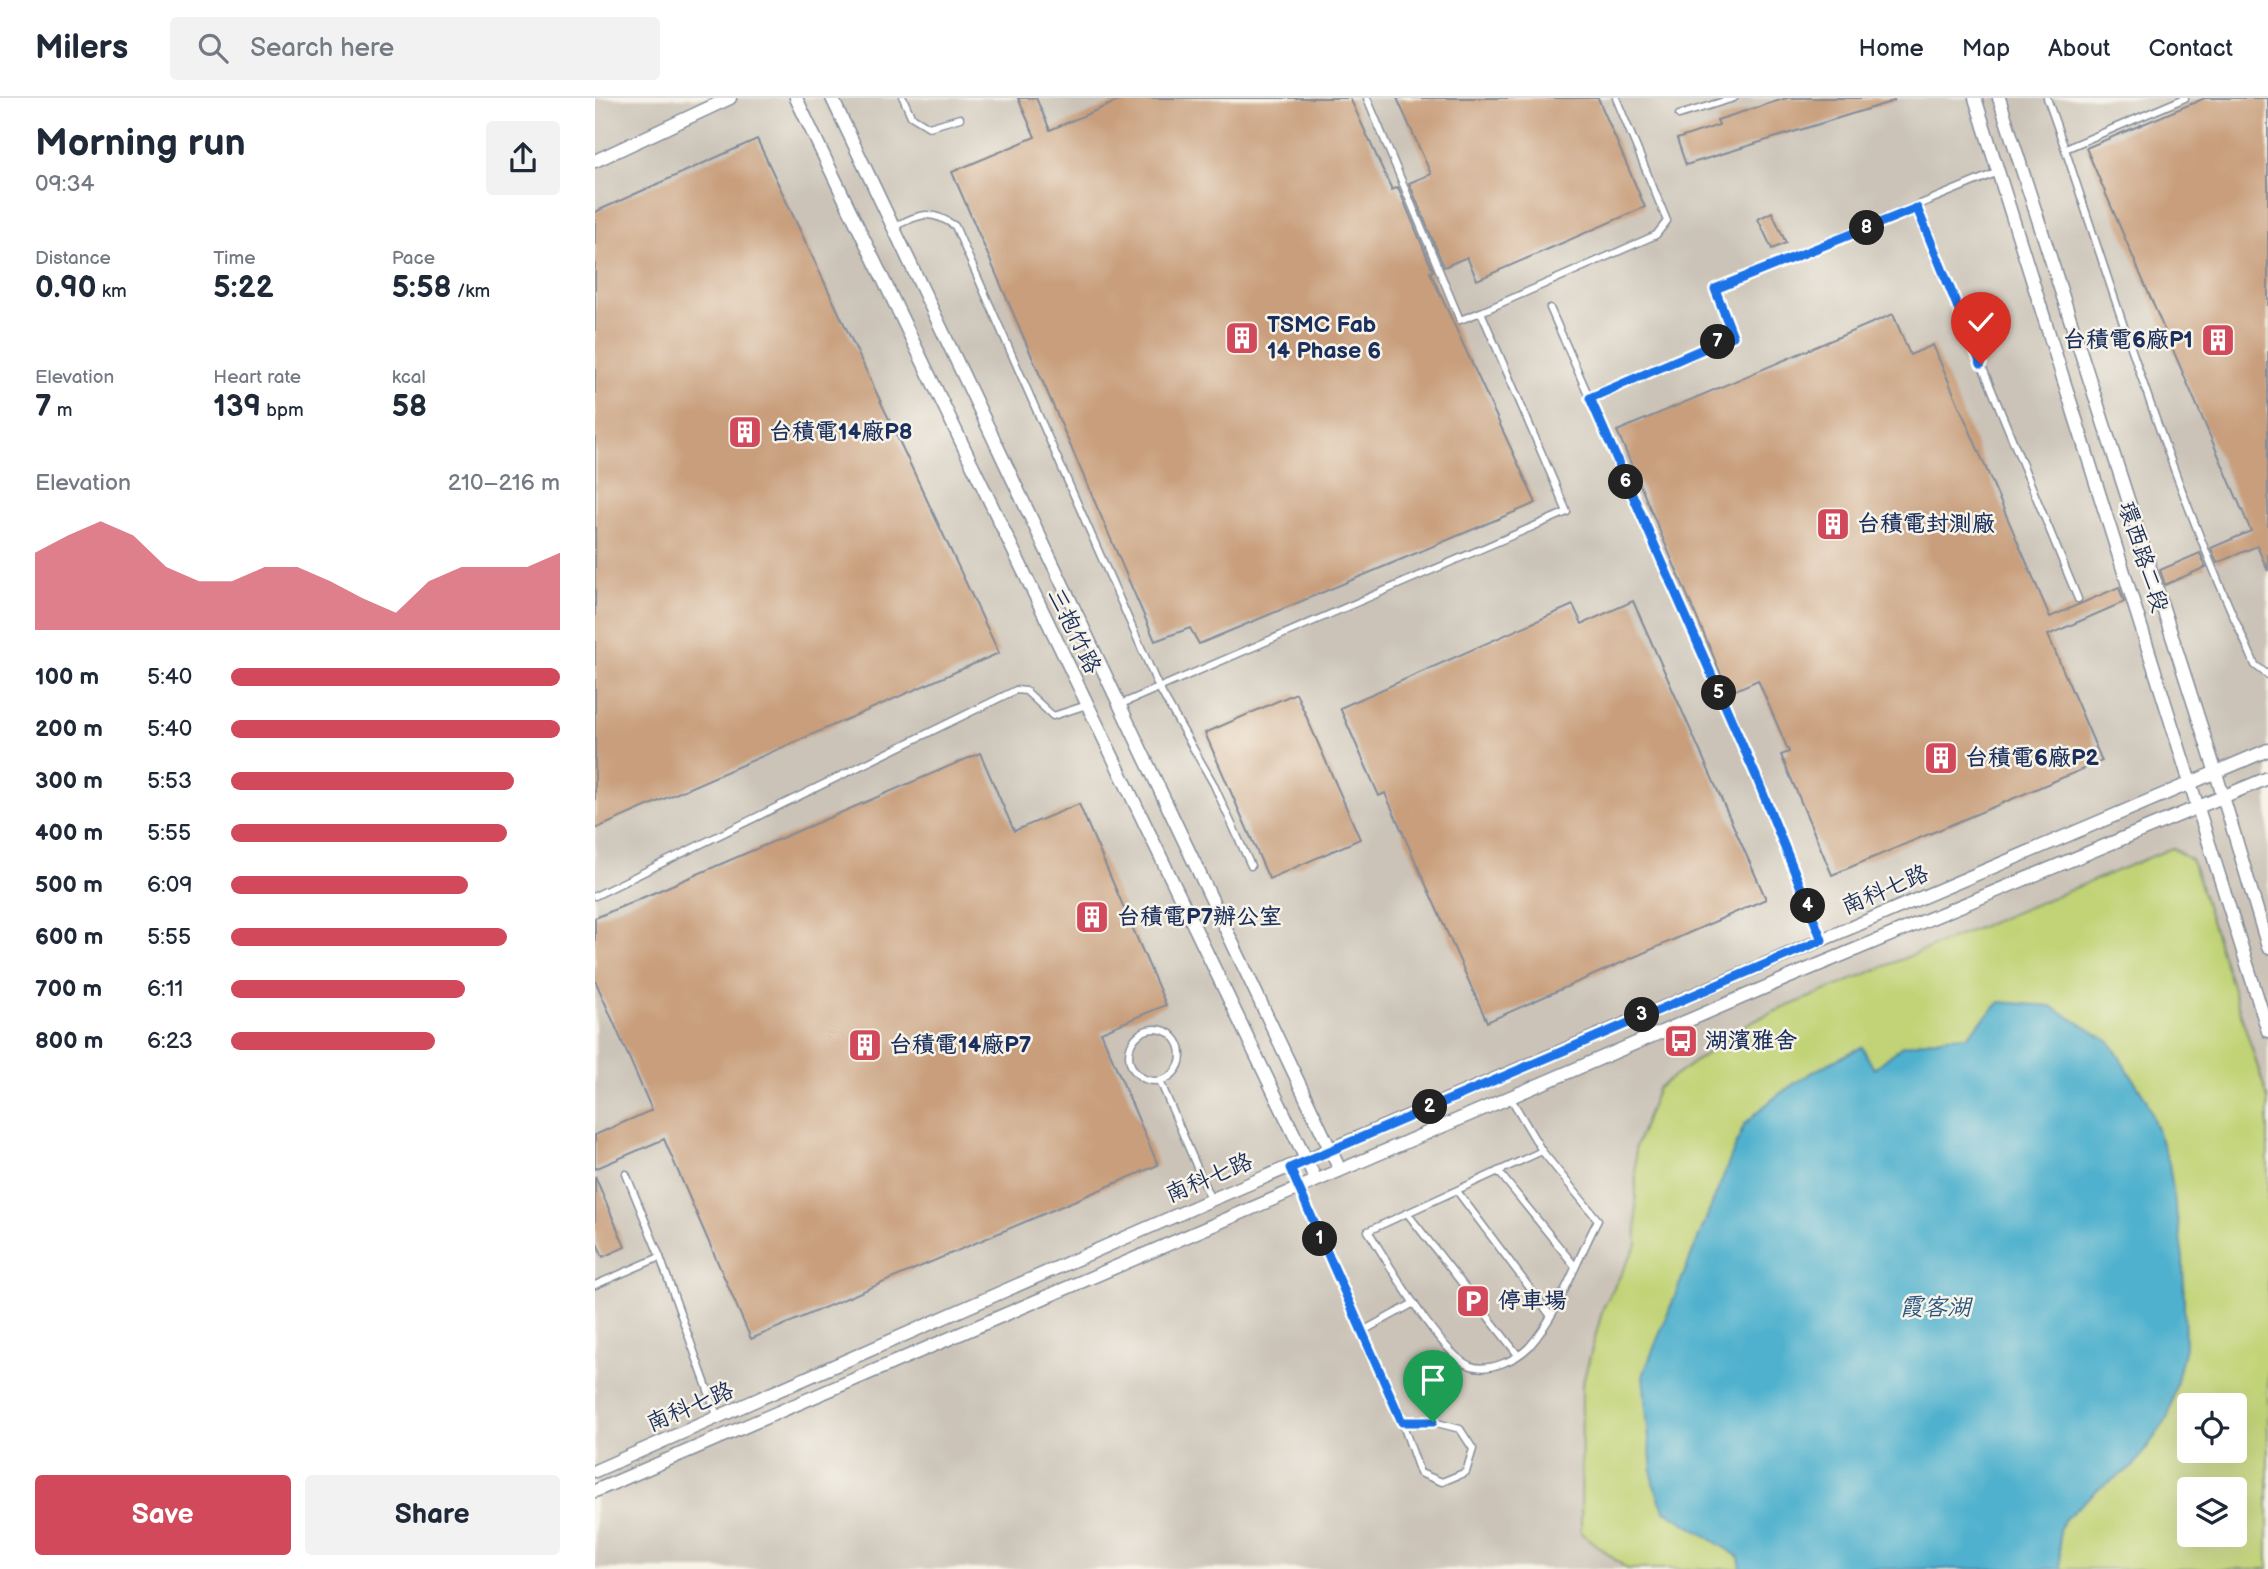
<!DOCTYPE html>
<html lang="en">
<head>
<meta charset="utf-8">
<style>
	body { margin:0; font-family:"Balsamiq Sans","LXGW WenKai TC",sans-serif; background:#f2f2f3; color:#1f2937; height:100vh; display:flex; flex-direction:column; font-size:26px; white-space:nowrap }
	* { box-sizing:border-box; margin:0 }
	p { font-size:23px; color:#747a83 }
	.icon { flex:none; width:38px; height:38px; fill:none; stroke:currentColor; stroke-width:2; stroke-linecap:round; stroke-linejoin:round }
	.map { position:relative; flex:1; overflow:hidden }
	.panel { display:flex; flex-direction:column; background:#fff; width:595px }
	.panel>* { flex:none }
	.tools { position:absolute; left:1582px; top:1295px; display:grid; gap:14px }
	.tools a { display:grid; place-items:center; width:70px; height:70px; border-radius:7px; background:#fff; box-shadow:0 7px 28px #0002; font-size:35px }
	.pin { position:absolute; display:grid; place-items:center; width:60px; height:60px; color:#fff; margin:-72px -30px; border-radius:50% 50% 50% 0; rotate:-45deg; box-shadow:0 0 7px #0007 }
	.pin .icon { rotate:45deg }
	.km { position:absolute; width:35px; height:35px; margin:-18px; border-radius:50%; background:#222; color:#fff; font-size:19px; line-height:35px; text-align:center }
	.round { display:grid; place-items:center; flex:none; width:74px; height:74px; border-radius:7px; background:#f2f2f3 }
	.overview { display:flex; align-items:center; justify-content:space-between; height:119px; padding:0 35px }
	h1 { font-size:38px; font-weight:700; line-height:52px }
	.metrics { display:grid; grid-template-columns:repeat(3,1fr); gap:10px; height:119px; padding:7px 35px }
	.metrics div { display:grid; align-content:center }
	.metrics b { font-size:30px; font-weight:700 }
	.metrics small { font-size:19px; font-weight:400 }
	.metrics p { font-size:19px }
	.chart { height:196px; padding:14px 35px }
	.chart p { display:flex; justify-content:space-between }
	.chart svg { width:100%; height:126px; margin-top:7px; fill:#d1495b; opacity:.7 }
	.cta { display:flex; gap:14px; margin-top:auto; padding:14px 35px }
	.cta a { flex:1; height:80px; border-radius:7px; background:#d1495b; color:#fff; font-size:28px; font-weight:700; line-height:80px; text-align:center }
	.cta a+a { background:#f2f2f3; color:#1f2937 }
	ul { padding:0 35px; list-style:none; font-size:23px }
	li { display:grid; grid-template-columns:112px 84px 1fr; align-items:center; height:52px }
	li i { height:18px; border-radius:9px; background:#d1495b }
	header { display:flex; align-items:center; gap:42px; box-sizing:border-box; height:98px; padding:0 35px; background:#fff; border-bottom:2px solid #e0e1e3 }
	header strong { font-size:33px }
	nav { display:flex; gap:38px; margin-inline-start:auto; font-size:24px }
	.search { width:490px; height:63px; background:#f2f2f3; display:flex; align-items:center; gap:18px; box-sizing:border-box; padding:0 24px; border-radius:7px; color:#747a83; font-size:26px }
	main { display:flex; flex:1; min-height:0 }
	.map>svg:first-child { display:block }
	.industrial { fill:#cbc3b8; fill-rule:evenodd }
	.green { fill:#c1d376; stroke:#6e816a; stroke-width:2; fill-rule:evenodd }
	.water { fill:#50b1ce; stroke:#367096; stroke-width:2 }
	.building { fill:#c89e7c }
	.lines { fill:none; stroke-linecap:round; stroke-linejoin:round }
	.service-casing { stroke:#848c98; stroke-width:9 }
	.minor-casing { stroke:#848c98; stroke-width:15 }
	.service { stroke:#fff; stroke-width:6 }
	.minor { stroke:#fff; stroke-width:12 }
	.route-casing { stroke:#fff; stroke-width:14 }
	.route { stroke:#1a73e8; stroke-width:9 }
	.labels { text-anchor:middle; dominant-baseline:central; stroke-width:5; stroke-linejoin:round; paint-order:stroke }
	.poi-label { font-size:23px; font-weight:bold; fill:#1b2f5e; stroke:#f7f3e8; text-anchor:start }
	.street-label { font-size:23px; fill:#1b2f5e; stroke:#f7f3e8 }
	.water-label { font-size:24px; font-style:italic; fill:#2b5680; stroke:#f7f3e8 }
</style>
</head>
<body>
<header>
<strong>Milers</strong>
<div class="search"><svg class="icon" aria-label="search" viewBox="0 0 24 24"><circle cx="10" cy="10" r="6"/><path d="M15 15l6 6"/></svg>Search here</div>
<nav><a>Home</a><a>Map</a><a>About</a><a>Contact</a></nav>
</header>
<main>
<section class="panel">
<div class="overview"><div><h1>Morning run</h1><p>09:34</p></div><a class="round"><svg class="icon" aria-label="share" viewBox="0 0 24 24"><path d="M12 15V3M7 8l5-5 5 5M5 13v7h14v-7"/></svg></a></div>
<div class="metrics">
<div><p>Distance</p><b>0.90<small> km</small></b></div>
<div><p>Time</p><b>5:22</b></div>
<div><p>Pace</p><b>5:58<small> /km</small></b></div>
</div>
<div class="metrics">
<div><p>Elevation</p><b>7<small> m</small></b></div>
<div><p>Heart rate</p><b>139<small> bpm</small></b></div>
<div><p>kcal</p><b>58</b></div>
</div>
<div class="chart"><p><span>Elevation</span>210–216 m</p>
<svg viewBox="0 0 160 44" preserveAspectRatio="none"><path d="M0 44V17L10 11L20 6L30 11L40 22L50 27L60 27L70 22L80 22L90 27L100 33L110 38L120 27L130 22L140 22L150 22L160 17V44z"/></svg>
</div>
<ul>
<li><b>100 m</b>5:40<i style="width:100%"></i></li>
<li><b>200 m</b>5:40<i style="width:100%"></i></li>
<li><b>300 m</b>5:53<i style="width:86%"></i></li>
<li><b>400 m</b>5:55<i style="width:84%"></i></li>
<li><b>500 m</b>6:09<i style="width:72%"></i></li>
<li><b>600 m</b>5:55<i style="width:84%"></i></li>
<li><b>700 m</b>6:11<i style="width:71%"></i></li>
<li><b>800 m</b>6:23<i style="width:62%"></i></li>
</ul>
<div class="cta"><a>Save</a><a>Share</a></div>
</section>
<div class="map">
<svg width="1673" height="1471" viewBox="0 0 1673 1471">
	<rect width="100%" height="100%" fill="#f7f3e8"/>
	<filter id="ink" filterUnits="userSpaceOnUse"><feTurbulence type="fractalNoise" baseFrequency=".0143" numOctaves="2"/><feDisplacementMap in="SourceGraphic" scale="14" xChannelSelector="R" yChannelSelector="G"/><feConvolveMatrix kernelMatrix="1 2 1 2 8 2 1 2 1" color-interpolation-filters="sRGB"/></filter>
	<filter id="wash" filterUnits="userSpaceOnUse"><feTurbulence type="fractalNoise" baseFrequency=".00686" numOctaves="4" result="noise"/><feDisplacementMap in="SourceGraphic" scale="28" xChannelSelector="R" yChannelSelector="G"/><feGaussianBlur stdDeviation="1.57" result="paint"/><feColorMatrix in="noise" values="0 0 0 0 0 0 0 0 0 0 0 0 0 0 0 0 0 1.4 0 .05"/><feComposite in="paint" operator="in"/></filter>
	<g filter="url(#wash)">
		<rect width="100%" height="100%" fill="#eee9d1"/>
		<path class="industrial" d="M0,0H1673V1471H0ZM1594,1307H1640V1353H1594ZM1594,1391H1640V1437H1594Z"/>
		<path class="green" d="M1577,750L1597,763L1673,1001V1471H1032L986,1435L987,1288L1008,1210L1042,1146L1040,1050L1063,990L1157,923ZM1594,1307H1640V1353H1594ZM1594,1391H1640V1437H1594Z"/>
		<path class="water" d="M1405,904L1456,908L1515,944L1551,1001L1574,1065L1588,1159L1590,1249L1573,1320L1538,1369L1503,1391L1470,1421L1464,1432L1466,1471H1146L1144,1459L1069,1412L1058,1385L1048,1277L1149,1027C1184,991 1222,970 1267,949L1279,971L1307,948L1351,939L1372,938Z"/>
		<g id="blocks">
			<g class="building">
				<polygon points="423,0 441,0 455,32 530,0 755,0 797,92 803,89 838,173 835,174 941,405 604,546 595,530 560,543 357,74 440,39"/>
				<polygon points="802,0 1003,0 1050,109 882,182 872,159 849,169 814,85 836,76"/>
				<polygon points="1192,0 1299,0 1299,3 1091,67 1082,41 1124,27 1122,22"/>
				<polygon points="1610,0 1673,0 1673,473 1662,448 1622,465 1616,450 1656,433 1491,50"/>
				<polygon points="162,41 404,555 0,731 0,114"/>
				<polygon points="1177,114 1191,145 1177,151 1163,121"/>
				<polygon points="1298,216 1315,257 1338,247 1455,519 1524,489 1529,504 1453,537 1507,663 1237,777 1186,657 1194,654 1163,582 1134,595 1022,333"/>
				<polygon points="1605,455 1611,469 1570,487 1565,472"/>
				<polygon points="1038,503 1171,801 892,924 790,695 784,698 745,610 978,507 987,526"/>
				<polygon points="701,595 765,741 674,781 610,635"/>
				<polygon points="385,655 419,733 484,706 571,907 506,934 563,1067 156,1241 69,1041 0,1071 0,1037 57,1012 0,882 0,820"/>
				<polygon points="0,1078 30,1149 8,1159 0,1141"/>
			</g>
		</g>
	</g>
	<g filter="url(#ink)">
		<use href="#blocks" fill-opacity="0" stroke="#848c98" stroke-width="2"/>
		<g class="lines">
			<g class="service-casing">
				<g id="service">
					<polyline points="308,0 316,18 334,29 365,20"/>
					<polyline points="1452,0 1470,51"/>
					<path d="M1590,0L1470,51C1527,221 1579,392 1655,555L1660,567L1673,577"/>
					<polyline points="1084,17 1139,0"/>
					<polyline points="1322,110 1483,501"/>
					<path d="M298,129C324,117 334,110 360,128L564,590L618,685L656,768"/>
					<polyline points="955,210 1161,678 1227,842"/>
					<polyline points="886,214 1061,137 1072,123 1021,0"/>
					<polyline points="995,300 1138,238 1120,191 1403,74"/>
					<polyline points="524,607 972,414 886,214 865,222 772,0"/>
					<polyline points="0,798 421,592 431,593 458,618 492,607"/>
					<circle cx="560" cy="957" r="26"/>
					<polyline points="565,983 616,1102"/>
					<path d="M915,999L947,1053L1003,1122C981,1163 965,1214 934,1249C921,1262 894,1274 876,1268C845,1257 792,1162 773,1133L947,1053"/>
					<polyline points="695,1070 807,1324 825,1375 847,1384 871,1374 878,1351 865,1331 838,1324 807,1324"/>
					<polyline points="903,1073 979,1167"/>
					<polyline points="31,1076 65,1159 123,1320"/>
					<polyline points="862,1093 955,1217"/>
					<polyline points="812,1115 923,1257"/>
					<polyline points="0,1187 65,1159"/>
					<polyline points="766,1234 819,1205"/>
				</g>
			</g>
			<g class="minor-casing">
				<g id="minor">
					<polyline points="201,0 721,1082"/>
					<polyline points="237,0 745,1072"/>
					<polyline points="1380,0 1673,933"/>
					<polyline points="1404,0 1621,675 1673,849"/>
					<polyline points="0,63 135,0"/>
					<polyline points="0,1373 616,1102 1673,652"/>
					<polyline points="0,1393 1192,880 1673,680"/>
				</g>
			</g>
			<use href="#service" class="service"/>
			<use href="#minor" class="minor"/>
		</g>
	</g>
	<g class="lines" filter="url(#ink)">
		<g class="route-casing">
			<polyline id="route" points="838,1324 807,1324 695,1070 1227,842 1161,678 995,300 1138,238 1120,191 1322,110 1386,266"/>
		</g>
		<use href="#route" class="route"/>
	</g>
	<defs>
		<g id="building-square" transform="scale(1.75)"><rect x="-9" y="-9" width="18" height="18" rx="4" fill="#d1495b" stroke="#f7f3e8"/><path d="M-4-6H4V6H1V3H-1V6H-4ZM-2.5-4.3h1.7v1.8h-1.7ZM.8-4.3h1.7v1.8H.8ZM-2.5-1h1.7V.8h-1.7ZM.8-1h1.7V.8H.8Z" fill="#fff"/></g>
		<g id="bus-square" transform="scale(1.75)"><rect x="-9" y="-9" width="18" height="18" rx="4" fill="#d1495b" stroke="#f7f3e8"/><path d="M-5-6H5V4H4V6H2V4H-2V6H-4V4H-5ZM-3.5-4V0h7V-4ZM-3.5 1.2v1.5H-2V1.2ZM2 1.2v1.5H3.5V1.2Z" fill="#fff"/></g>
		<g id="parking-square" transform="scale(1.75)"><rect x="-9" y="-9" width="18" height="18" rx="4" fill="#d1495b" stroke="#f7f3e8"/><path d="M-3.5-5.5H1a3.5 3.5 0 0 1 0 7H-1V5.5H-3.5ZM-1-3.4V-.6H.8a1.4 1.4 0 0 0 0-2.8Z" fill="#fff"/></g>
	</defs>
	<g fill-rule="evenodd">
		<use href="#building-square" x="647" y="240"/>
		<use href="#building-square" x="1623" y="242"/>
		<use href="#building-square" x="150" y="334"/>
		<use href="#building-square" x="1238" y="426"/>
		<use href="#building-square" x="1346" y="660"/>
		<use href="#building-square" x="497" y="819"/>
		<use href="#bus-square" x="1086" y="943"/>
		<use href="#building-square" x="270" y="947"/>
		<use href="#parking-square" x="878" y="1203"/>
	</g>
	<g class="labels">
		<g class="poi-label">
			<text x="672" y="227">TSMC Fab<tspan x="672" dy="26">14 Phase 6</tspan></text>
			<text x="1598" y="242" text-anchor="end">台積電6廠P1</text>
			<text x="174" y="334">台積電14廠P8</text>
			<text x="1262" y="426">台積電封測廠</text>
			<text x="1370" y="660">台積電6廠P2</text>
			<text x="522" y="819">台積電P7辦公室</text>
			<text x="1110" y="943">湖濱雅舍</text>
			<text x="294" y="947">台積電14廠P7</text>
			<text x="903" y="1203">停車場</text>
		</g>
		<g class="street-label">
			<text transform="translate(1548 459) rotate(72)">環西路二段</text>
			<text transform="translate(479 533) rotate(64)">三抱竹路</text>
			<text transform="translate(1290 792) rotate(-23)">南科七路</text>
			<text transform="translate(614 1080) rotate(-23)">南科七路</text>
			<text transform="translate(95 1309) rotate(-23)">南科七路</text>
		</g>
		<g class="water-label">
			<text x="1340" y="1209">霞客湖</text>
		</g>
	</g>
</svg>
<div class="tools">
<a><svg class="icon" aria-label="locate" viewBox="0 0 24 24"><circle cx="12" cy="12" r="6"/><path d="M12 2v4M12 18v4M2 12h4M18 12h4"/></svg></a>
<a><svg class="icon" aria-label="layers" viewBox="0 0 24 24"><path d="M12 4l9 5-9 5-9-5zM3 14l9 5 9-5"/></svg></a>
</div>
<div class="pin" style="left:838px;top:1324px;background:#1e9e55"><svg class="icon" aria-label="arrive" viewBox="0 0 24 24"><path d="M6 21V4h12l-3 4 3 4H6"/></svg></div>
<div class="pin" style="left:1386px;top:266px;background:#d93025"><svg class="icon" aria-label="check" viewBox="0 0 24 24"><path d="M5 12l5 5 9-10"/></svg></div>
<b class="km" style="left:725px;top:1141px">1</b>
<b class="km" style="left:835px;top:1009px">2</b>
<b class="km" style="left:1047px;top:917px">3</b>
<b class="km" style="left:1213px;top:808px">4</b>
<b class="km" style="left:1124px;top:595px">5</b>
<b class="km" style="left:1031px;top:384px">6</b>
<b class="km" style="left:1123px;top:244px">7</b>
<b class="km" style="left:1272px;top:130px">8</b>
</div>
</main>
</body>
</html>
